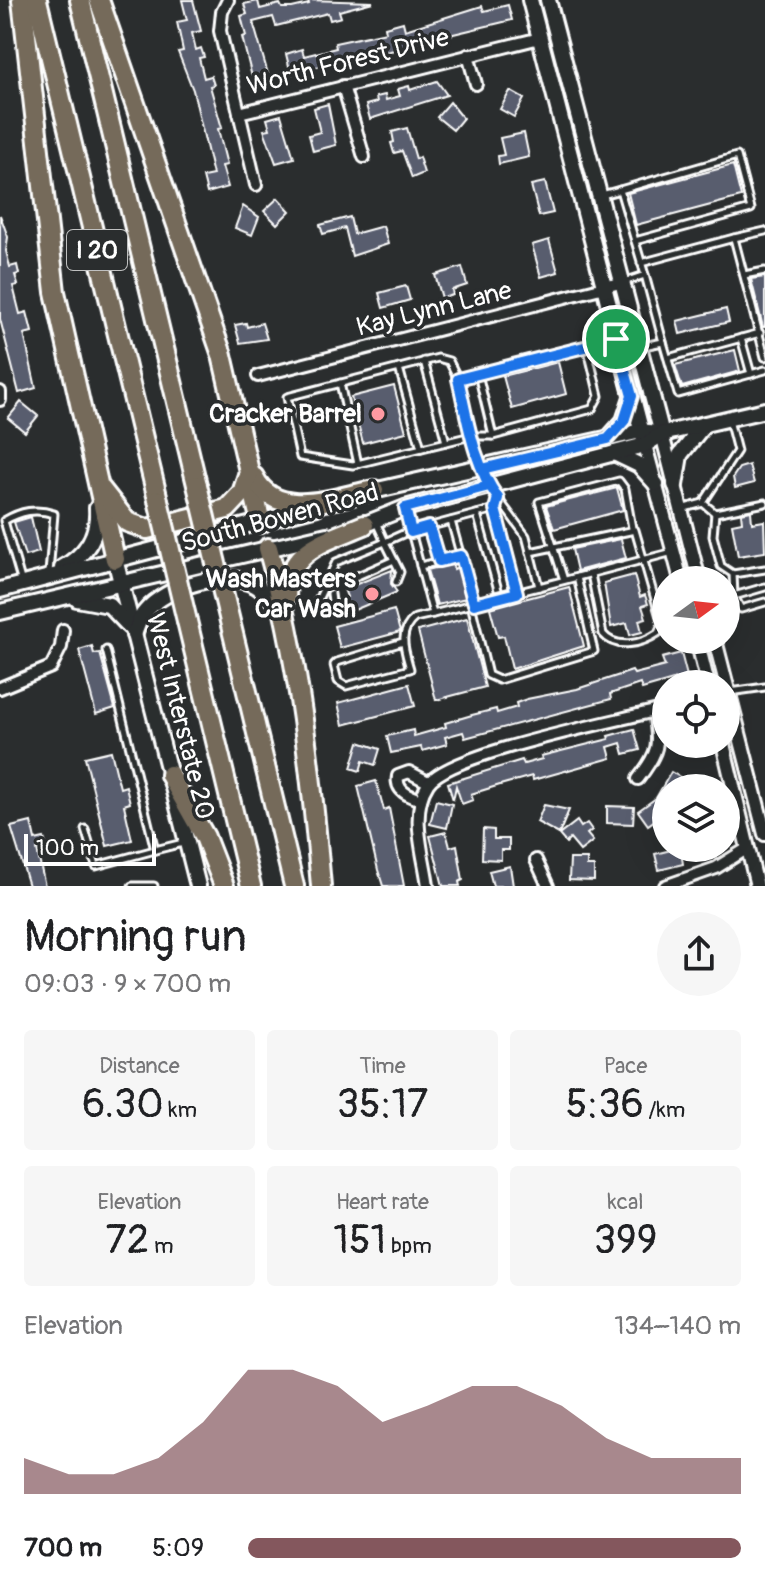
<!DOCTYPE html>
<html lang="en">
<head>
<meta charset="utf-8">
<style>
	body { margin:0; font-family:Pangolin,sans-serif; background:#f6f6f6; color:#202124; height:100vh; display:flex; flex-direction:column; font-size:30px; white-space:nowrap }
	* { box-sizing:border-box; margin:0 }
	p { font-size:26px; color:#757577 }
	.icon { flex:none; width:44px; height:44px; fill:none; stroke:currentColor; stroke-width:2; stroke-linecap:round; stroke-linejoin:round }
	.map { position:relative; height:886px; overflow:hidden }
	.drawer { display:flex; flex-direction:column; background:#fff; flex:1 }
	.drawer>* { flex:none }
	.needle { width:52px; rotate:75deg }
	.tools { position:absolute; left:652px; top:566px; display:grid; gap:16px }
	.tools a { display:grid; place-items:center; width:88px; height:88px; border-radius:50%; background:#fff; box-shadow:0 8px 32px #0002; font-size:40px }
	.scale { position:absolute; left:24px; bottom:20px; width:132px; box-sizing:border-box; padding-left:8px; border:4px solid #fff; border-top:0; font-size:22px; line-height:28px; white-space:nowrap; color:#fff; -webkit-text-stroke:6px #2a2d2e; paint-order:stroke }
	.pin { position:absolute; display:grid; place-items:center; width:68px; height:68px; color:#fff; margin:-34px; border:4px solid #fff; border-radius:50%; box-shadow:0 2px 8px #0007 }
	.round { display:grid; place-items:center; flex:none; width:84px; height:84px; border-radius:42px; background:#f6f6f6 }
	.headline { display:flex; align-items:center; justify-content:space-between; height:136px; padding:0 24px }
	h1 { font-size:44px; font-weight:600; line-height:60px }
	.stats { display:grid; grid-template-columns:repeat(3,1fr); gap:12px; height:136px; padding:8px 24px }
	.stats div { display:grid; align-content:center; border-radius:8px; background:#f6f6f6; text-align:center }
	.stats b { font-size:40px; font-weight:600 }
	.stats small { font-size:22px; font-weight:400 }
	.stats p { font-size:22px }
	.chart { height:224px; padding:16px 24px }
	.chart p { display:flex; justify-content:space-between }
	.chart svg { width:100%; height:144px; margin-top:8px; fill:#84575d; opacity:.7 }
	ul { padding:0 24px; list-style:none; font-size:26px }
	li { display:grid; grid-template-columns:128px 96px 1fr; align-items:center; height:60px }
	li i { height:20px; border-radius:10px; background:#84575d }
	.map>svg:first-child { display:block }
	.building { fill:#595d6e; stroke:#fff; stroke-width:2 }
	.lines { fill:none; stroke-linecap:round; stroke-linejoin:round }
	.service-casing { stroke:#fff; stroke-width:11 }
	.minor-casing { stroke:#fff; stroke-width:16 }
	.tertiary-casing { stroke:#fff; stroke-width:18 }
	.secondary-casing { stroke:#fff; stroke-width:20 }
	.motorway-casing { stroke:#fff; stroke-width:24 }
	.service { stroke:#2a2d2e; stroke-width:5 }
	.minor { stroke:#2a2d2e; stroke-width:10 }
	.tertiary { stroke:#2a2d2e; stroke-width:12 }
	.secondary { stroke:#2a2d2e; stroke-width:14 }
	.motorway { stroke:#746a5a; stroke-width:18 }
	.motorway-bridge-casing { stroke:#fff; stroke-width:24; stroke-linecap:butt }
	.motorway-bridge { stroke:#746a5a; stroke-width:18 }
	.route-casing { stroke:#fff; stroke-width:16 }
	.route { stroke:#1a73e8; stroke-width:10 }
	.poi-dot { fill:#ff9aa2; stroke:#2a2d2e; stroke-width:3 }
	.labels { text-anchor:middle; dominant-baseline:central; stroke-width:7; stroke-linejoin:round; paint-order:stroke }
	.shield { fill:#2a2d2e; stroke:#bfc0c0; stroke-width:2 }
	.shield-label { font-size:24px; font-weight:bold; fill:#fff }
	.street-label { font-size:26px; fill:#fff; stroke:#2a2d2e }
	.poi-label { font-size:26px; font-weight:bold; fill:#fff; stroke:#2a2d2e; text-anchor:end }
</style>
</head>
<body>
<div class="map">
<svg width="765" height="886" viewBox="0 0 765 886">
	<rect width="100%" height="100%" fill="#2a2d2e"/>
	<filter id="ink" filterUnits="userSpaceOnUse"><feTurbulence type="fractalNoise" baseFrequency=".0125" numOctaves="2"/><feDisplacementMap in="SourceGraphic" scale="16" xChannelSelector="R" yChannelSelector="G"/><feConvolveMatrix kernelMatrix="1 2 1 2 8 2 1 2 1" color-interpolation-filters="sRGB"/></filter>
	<g filter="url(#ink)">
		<g class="building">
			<polygon points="182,0 193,0 201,31 192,33 196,50 201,48 204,57 199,58 204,78 211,76 214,85 210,86 222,128 218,129 227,165 222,166 228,187 207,193 203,177 213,175 193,90 178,52 183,51 177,22 187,20"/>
			<polygon points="308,0 373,2 339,11 341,17 330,20 328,13 276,26 273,17 253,22 270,81 254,85 242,37 246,36 241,16 247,14 244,4 258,1 260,9 280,4 282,8 292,8 309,4"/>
			<polygon points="508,5 512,20 445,36 444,32 427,36 428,43 366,56 365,54 291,74 286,54 302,49 304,56 336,48 335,43 386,32 385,27 403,22 405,30 482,6 484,11"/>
			<polygon points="437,81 447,95 370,119 366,105 377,102 376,97 385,95 386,100 400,96 398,89 409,86 410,90"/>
			<polygon points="510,91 524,99 514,117 500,109"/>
			<polygon points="450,102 463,118 453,130 437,117"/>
			<polygon points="328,104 336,145 313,151 309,135 320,132 314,108"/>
			<polygon points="281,115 294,158 276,163 264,130 270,129 267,119"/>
			<polygon points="407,128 416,159 419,157 424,173 412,178 402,151 394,153 391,143 394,142 392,132"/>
			<polygon points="524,133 529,157 499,164 498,156 504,155 500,138"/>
			<polygon points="733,165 741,197 636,225 628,193"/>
			<polygon points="545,182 553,213 539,216 531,185"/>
			<polygon points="278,198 290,211 277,224 264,211"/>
			<polygon points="243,206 259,217 252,235 235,228"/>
			<polygon points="0,215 8,237 6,251 10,267 17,265 19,274 15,275 18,285 13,286 20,314 27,312 32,332 24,334 36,388 19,393 0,319"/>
			<polygon points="350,217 354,234 383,226 388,244 352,256 345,228 323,234 320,225"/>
			<polygon points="549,240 558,272 541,277 532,245"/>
			<polygon points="462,267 467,285 452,290 453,295 442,298 435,275"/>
			<polygon points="765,277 765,327 763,327 751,279"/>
			<polygon points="406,286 410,300 383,308 379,293"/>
			<polygon points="726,309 729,322 680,334 677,321"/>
			<polygon points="246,323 247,327 262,323 267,339 240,343 235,325"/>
			<polygon points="735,350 740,371 682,387 675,365"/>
			<polygon points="558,362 566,394 512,409 503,376"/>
			<polygon points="394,386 406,432 363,443 351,397"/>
			<polygon points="21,402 38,416 25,432 8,418"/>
			<polygon points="749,465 754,483 735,488 733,477 739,468"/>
			<polygon points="617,488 623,510 554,529 546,506"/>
			<polygon points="751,511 752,523 764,521 765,552 738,556 732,524 742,522 741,513"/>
			<polygon points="31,517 39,552 25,556 14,522"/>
			<polygon points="621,539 626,558 577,571 572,549"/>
			<polygon points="452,564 454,569 458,567 466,598 437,605 427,570"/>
			<polygon points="392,570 391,584 397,592 340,616 342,607 337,601 347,597 344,589"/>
			<polygon points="634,575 640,597 645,595 648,604 642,606 646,618 639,620 642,632 630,635 627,623 611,627 604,583"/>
			<polygon points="569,587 584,646 512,669 504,636 498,637 490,608"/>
			<polygon points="394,610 400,632 340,648 334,626"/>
			<polygon points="467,618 485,687 436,700 418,631"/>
			<polygon points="92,646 94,654 100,653 115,708 96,714 79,650"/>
			<polygon points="681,653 687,676 642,689 640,684 610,694 611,699 465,738 463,732 445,737 447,744 422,751 421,747 391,753 387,736 413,730 414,736 446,727 445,723 472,715 496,709 497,713 517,707 516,703 527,699 577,689 632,671 634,674 665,666 662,658"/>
			<polygon points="409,684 415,706 343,725 338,703"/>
			<polygon points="634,729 640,750 624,754 621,743 608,747 611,758 533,780 532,776 500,785 471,794 473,800 462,804 456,786 453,800 448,783 522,760 524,764 542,759 541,756 609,739 608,736"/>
			<polygon points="359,742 380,749 375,765 363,761 360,771 351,768"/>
			<polygon points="111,751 120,788 126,786 130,803 124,805 132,840 107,846 85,757"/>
			<polygon points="671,772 685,780 681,788 666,788 666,812 648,825 638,811 656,798"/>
			<polygon points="376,781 384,810 389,808 404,886 383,886 378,870 358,786"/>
			<polygon points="436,800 452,804 447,828 430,824"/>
			<polygon points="544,805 569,810 559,834 537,822"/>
			<polygon points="607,806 634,807 633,824 607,823"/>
			<polygon points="577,821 581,827 587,823 592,830 587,834 593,841 580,851 570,839 566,843 559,835"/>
			<polygon points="31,822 35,840 44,838 47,848 37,850 45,886 29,886 11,827"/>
			<polygon points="483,829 494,830 494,839 509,839 509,850 501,850 501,860 482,859"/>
			<polygon points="446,832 450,847 457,845 463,880 459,882 460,886 443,886 440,874 430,836"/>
			<polygon points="679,848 696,848 682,858 683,864 659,870 655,854"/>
			<polygon points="570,859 587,859 587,866 594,866 594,881 569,880"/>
			<polygon points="510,866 513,886 493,886 489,871"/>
		</g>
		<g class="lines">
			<g class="service-casing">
				<g id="service">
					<polyline points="620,190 737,156 751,209 635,241"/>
					<polyline points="602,195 620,190 645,275"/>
					<polyline points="734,238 765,231"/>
					<polyline points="641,263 734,238 765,357"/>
					<polyline points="744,275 765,271"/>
					<polyline points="624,282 645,275 663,342"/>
					<polyline points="741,338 751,374"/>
					<polyline points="643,346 663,342 678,394 765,370"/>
					<polyline points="668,358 760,333"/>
					<polyline points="424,361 446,442"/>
					<polyline points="399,368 421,448"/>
					<polyline points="478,374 493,436"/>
					<polyline points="458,379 449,361 438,358 287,397 300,457 353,465 471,436 493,436 592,409 599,396 587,346"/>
					<polyline points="340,383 358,464"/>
					<polyline points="479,465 458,379 615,339"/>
					<polyline points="491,489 526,536 539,587 673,552"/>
					<polyline points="498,499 495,509 517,593"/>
					<polyline points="703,503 737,451 729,420"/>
					<polyline points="405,509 433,614 539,587"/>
					<polyline points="681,509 703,503 715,513"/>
					<polyline points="715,513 713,536 721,566 733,574 765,569"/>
					<polyline points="715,513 765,503"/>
					<polyline points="477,514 500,597"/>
					<polyline points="451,521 474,604"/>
					<polyline points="376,522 385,542 405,533 495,509"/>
					<polyline points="429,527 439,561"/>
					<path d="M530,552L635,530L662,624L658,633C642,644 616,650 603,634L591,574"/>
					<polyline points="420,566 461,556"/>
					<polyline points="733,574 734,596 765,587"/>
					<polyline points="564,580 539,502 619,481 625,489 632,528"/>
					<polyline points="346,581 394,560"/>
					<path d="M22,583L4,521C21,511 36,508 54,514L49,573"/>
					<polyline points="331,594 333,609"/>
					<polyline points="726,597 734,596 741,609 765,602"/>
					<polyline points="471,604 488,675 499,680 594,651 577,577"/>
					<polyline points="337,608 322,612 316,604 336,562 385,542 400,572 396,582"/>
					<path d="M403,642L337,662L334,665L338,681L346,686L410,669C405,651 397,632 415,618L433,614"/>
					<polyline points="106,650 155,850 183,843"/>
					<polyline points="730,692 765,687"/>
					<polyline points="85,829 96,866 155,850"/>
					<polyline points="132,886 154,886"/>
				</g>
			</g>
			<g class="minor-casing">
				<g id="minor">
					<polyline points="228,0 222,12 220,31 256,185"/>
					<polyline points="468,55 476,84"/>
					<polyline points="343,86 364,157"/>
					<polyline points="239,113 540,38"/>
					<polyline points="258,376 620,283"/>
					<polyline points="0,392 0,400"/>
					<polyline points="0,688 51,667 61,647 63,630"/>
					<path d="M638,779C659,752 660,745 654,712"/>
					<path d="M421,800C409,796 395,791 398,776L409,772L428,782"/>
					<polyline points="536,860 548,886"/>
					<path d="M428,886C424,854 409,813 428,784C447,753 624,720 666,708"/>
					<polyline points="665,886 716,868 748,848"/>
				</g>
			</g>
			<g class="tertiary-casing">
				<g id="tertiary">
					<polyline points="662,434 699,580"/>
					<polyline points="645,445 681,580"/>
					<polyline points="697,640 708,684"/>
					<polyline points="715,640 765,834"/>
					<polyline points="723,744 757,886"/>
				</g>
			</g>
			<g class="secondary-casing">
				<g id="secondary">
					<polyline points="530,0 643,437"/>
					<polyline points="548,0 662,434"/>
					<polyline points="608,439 624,421 632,397"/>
					<polyline points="614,453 639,465 656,484"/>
					<polyline points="675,485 680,455 703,426"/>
					<polyline points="364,493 641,431 662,434"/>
					<polyline points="355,528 405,508 645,445 662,434 765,410"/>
					<polyline points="115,559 198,886"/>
					<path d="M62,568C86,555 99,536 97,508"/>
					<polyline points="0,590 317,507"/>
					<polyline points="77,599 109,605 130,627"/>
					<polyline points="0,612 327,535"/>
					<path d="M134,635C137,627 139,618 145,612C166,586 224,569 255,585C265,591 274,602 283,610"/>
				</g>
			</g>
			<g class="motorway-casing">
				<g id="motorway">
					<polyline points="22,0 55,292 115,559"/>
					<polyline points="37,0 158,500"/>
					<polyline points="80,0 197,485"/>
					<polyline points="99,0 222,355 261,523"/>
					<path d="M254,477C276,522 336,497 374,490"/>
					<polyline points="101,489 127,522 147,529 227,509 242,493 249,472"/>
					<path d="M268,548C299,659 311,771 321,886"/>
					<path d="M286,598C286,549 327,541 364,525"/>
					<polyline points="227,609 294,886"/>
					<polyline points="187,621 251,886"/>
					<polyline points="170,775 205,837 224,886"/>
				</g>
			</g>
			<use href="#service" class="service"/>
			<use href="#minor" class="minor"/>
			<use href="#tertiary" class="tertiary"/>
			<use href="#secondary" class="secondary"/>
			<use href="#motorway" class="motorway"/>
			<g class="motorway-bridge-casing">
				<g id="motorway-bridge">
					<polyline points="197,485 227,609"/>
					<polyline points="158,500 187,621"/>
				</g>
			</g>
			<use href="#motorway-bridge" class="motorway-bridge"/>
		</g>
	</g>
	<g class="lines" filter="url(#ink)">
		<g class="route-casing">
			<path id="route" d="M616,339L632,396L624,421L608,439L482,469L489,486L405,508L411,532L429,527L439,561L461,556L474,604L517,593L495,509L498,498C473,463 468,421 458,379L616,339"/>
		</g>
		<use href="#route" class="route"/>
	</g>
	<g class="poi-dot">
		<circle cx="378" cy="414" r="8"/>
		<circle cx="372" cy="594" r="8"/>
	</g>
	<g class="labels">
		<rect class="shield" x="67" y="230" width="60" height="40" rx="6"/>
		<g class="shield-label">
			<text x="97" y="250">I 20</text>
		</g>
		<g class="street-label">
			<text transform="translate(348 62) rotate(-14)">Worth Forest Drive</text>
			<text transform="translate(434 309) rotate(-14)">Kay Lynn Lane</text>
			<text transform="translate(280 518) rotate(-15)">South Bowen Road</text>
			<text transform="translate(180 716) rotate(76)">West Interstate 20</text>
		</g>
		<g class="poi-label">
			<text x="362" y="414">Cracker Barrel</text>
			<text x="356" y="579">Wash Masters<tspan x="356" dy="30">Car Wash</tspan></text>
		</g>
	</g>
</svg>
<div class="tools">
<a><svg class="needle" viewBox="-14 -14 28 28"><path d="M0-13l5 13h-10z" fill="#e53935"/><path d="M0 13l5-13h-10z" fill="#757577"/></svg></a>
<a><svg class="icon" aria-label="locate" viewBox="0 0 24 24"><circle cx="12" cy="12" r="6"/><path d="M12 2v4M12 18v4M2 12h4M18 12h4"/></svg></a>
<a><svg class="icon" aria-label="layers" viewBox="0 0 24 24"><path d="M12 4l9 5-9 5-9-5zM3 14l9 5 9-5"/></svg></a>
</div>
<div class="scale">100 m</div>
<div class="pin" style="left:616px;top:339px;background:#1e9e55"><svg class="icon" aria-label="arrive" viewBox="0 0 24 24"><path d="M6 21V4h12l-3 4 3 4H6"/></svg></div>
</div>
<section class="drawer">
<div class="headline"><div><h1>Morning run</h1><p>09:03 · 9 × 700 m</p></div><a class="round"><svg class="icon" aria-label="share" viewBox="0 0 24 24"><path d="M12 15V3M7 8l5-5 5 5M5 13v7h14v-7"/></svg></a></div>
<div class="stats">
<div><p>Distance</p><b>6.30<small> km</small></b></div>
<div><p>Time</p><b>35:17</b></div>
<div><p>Pace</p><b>5:36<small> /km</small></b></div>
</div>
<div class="stats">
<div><p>Elevation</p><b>72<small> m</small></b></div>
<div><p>Heart rate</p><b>151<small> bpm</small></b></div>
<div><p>kcal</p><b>399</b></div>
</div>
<div class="chart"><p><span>Elevation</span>134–140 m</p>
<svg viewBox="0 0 160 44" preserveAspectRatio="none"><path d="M0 44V33L10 38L20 38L30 33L40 22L50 6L60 6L70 11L80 22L90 17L100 11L110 11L120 17L130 27L140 33L150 33L160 33V44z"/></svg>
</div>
<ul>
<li><b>700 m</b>5:09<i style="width:100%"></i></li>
</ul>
</section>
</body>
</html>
